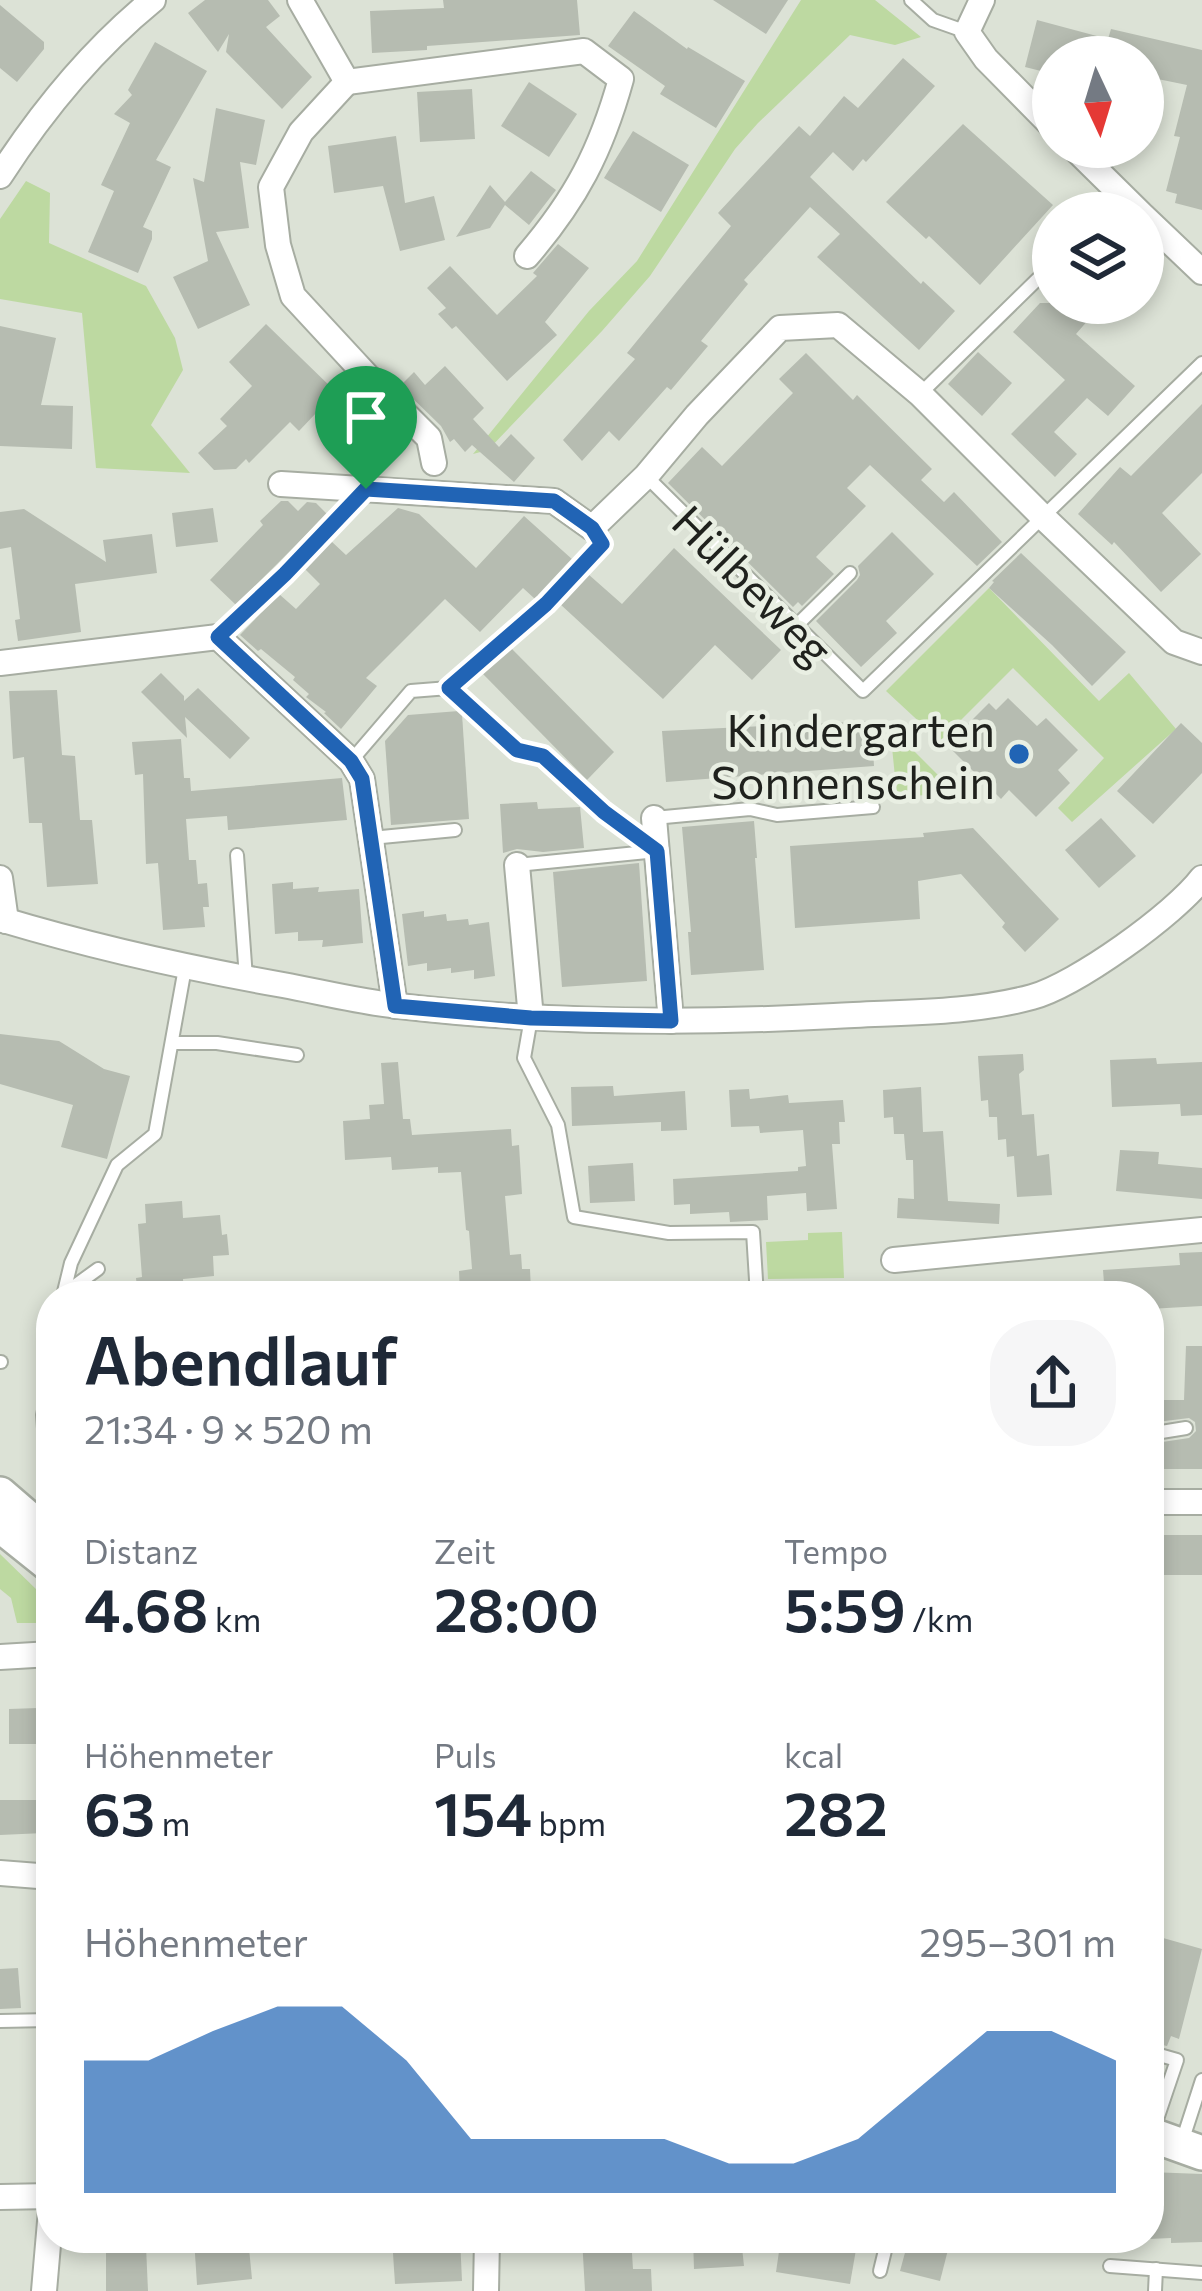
<!DOCTYPE html>
<html lang="de">
<head>
<meta charset="utf-8">
<style>
	body { margin:0; font-family:Commissioner,sans-serif; background:#f6f6f7; color:#1f2937; height:100vh; display:flex; flex-direction:column; font-size:45px; white-space:nowrap }
	* { box-sizing:border-box; margin:0 }
	p { font-size:39px; color:#747a83 }
	.icon { flex:none; width:66px; height:66px; fill:none; stroke:currentColor; stroke-width:2; stroke-linecap:round; stroke-linejoin:round }
	.map { position:relative; flex:1; overflow:hidden }
	.side { position:absolute; left:36px; top:1281px; width:1128px; height:972px; display:flex; flex-direction:column; background:#fff; border-radius:48px; box-shadow:0 6px 18px #0003 }
	.side>* { flex:none }
	.needle { width:78px; rotate:176deg }
	.buttons { position:absolute; left:1032px; top:36px; display:grid; gap:24px }
	.buttons a { display:grid; place-items:center; width:132px; height:132px; border-radius:50%; background:#fff; box-shadow:0 6px 18px #0003; font-size:60px }
	.pin { position:absolute; display:grid; place-items:center; width:102px; height:102px; color:#fff; margin:-123px -51px; border-radius:50% 50% 50% 0; rotate:-45deg; box-shadow:0 0 12px #0007 }
	.pin .icon { rotate:45deg }
	.round { display:grid; place-items:center; flex:none; width:126px; height:126px; border-radius:48px; background:#f6f6f7 }
	.overview { display:flex; align-items:center; justify-content:space-between; height:204px; padding:0 48px }
	h1 { font-size:66px; font-weight:600; line-height:90px }
	.figures { display:grid; grid-template-columns:repeat(3,1fr); gap:18px; height:204px; padding:12px 48px }
	.figures div { display:grid; align-content:center }
	.figures b { font-size:60px; font-weight:600 }
	.figures small { font-size:33px; font-weight:400 }
	.figures p { font-size:33px }
	.chart { height:336px; padding:24px 48px }
	.chart p { display:flex; justify-content:space-between }
	.chart svg { width:100%; height:216px; margin-top:12px; fill:#2164b5; opacity:.7 }
	.map>svg:first-child { display:block }
	.green { fill:#bdd9a1 }
	.building { fill:#b6bcb1 }
	.lines { fill:none; stroke-linecap:round; stroke-linejoin:round }
	.service-casing { stroke:#a7ada2; stroke-width:16 }
	.minor-casing { stroke:#a7ada2; stroke-width:28 }
	.tertiary-casing { stroke:#a7ada2; stroke-width:38 }
	.service { stroke:#fff; stroke-width:12 }
	.minor { stroke:#fff; stroke-width:24 }
	.tertiary { stroke:#fff; stroke-width:33 }
	.route-casing { stroke:#fff; stroke-width:24 }
	.route { stroke:#2164b5; stroke-width:15 }
	.poi-dot { fill:#2164b5; stroke:#e9efe3; stroke-width:4.5 }
	.labels { text-anchor:middle; dominant-baseline:central; stroke-width:9; stroke-linejoin:round; paint-order:stroke }
	.street-label { font-size:45px; fill:#1f211d; stroke:#e9efe3 }
	.poi-label { font-size:45px; fill:#1f211d; stroke:#e9efe3; text-anchor:end }
</style>
</head>
<body>
<div class="map">
<svg width="1202" height="2291" viewBox="0 0 1202 2291">
	<rect width="100%" height="100%" fill="#dce2d6"/>
	<g class="green">
		<polygon points="801,0 875,0 921,37 895,45 850,35 758,123 735,149 650,276 602,331 488,450 473,454 589,311 637,261"/>
		<polygon points="26,181 50,193 49,243 146,286 175,338 183,370 151,425 190,473 96,468 82,313 0,299 0,219"/>
		<polygon points="989,588 1099,701 1129,673 1176,729 1072,822 1058,808 1104,758 1013,668 940,741 886,691"/>
		<polygon points="890,727 956,793 897,797"/>
		<polygon points="842,1232 844,1278 768,1279 766,1242 808,1240 808,1233"/>
		<polygon points="0,1554 38,1591 41,1623 17,1623 11,1598 0,1589"/>
	</g>
	<g class="building">
		<polygon points="205,0 268,0 280,16 266,27 312,77 282,109 226,52 229,34 218,52 188,13"/>
		<polygon points="443,0 577,0 580,35 427,46 427,50 372,53 370,11 444,8"/>
		<polygon points="713,0 788,0 766,34"/>
		<polygon points="0,5 44,42 44,49 17,82 0,68"/>
		<polygon points="634,11 687,49 688,47 745,81 716,128 660,94 665,86 608,46"/>
		<polygon points="1037,20 1108,39 1111,29 1202,50 1202,210 1175,203 1177,194 1166,191 1180,137 1174,136 1187,85 1143,76 1143,57 1053,57 1053,74 1025,67"/>
		<polygon points="155,42 207,71 156,160 171,167 143,227 152,231 152,239 138,273 88,252 114,191 101,185 130,123 114,114 132,95 128,90"/>
		<polygon points="903,58 935,86 866,162 863,159 853,171 833,152 810,177 921,284 923,281 955,311 919,350 817,257 840,234 810,207 744,280 748,284 701,341 708,346 671,390 667,387 619,441 609,431 582,461 563,440 635,359 627,353 731,226 718,213 799,126 810,136 844,96 858,108"/>
		<polygon points="529,82 577,114 549,157 501,126"/>
		<polygon points="472,89 475,139 420,142 417,92"/>
		<polygon points="216,108 265,120 256,165 240,162 249,228 216,232 250,305 198,329 173,277 208,261 193,178 204,182"/>
		<polygon points="963,124 1053,205 980,285 929,236 926,239 886,202"/>
		<polygon points="633,131 689,165 661,212 604,178"/>
		<polygon points="396,136 405,203 434,196 445,240 400,251 383,186 334,193 328,146"/>
		<polygon points="531,171 556,190 529,225 505,205 490,228 456,237 490,185 505,202"/>
		<polygon points="558,244 589,268 545,322 557,335 507,381 456,326 452,329 438,314 446,308 427,288 450,266 497,315 537,276 533,273"/>
		<polygon points="1040,303 1103,303 1076,334 1135,386 1108,416 1087,398 1054,432 1077,454 1055,477 1011,434 1065,380 1013,332"/>
		<polygon points="266,324 336,392 299,431 290,422 249,463 246,459 236,469 214,470 198,453 227,426 220,419 252,386 229,362"/>
		<polygon points="0,326 56,338 41,405 73,406 72,449 0,446"/>
		<polygon points="978,352 1012,383 982,416 948,384"/>
		<polygon points="806,353 853,400 857,395 932,469 921,480 944,502 954,492 1002,542 977,566 870,465 847,488 866,506 816,557 834,574 802,606 798,602 793,607 668,483 702,447 722,466 793,393 779,379"/>
		<polygon points="445,366 484,408 473,419 499,447 511,434 535,458 514,482 472,445 465,452 454,439 450,442 441,426 400,386 414,372 425,385"/>
		<polygon points="1202,404 1202,473 1162,513 1201,554 1161,592 1114,542 1112,545 1078,514 1120,467 1131,476"/>
		<polygon points="281,501 288,501 298,511 307,502 316,503 327,514 236,605 210,580 263,525 260,521"/>
		<polygon points="213,508 218,542 176,547 172,513"/>
		<polygon points="398,508 419,514 476,568 524,516 573,560 535,599 523,588 480,632 445,599 366,678 377,686 341,729 324,713 326,712 306,697 309,694 293,680 295,677 261,649 258,651 240,635 279,594 296,609 320,584 305,569 331,541 346,555"/>
		<polygon points="24,509 106,562 103,540 152,534 157,573 75,584 81,632 18,641 15,620 20,619 11,547 0,549 0,512"/>
		<polygon points="892,532 934,574 886,621 897,633 861,667 816,621 857,580 860,575 858,566"/>
		<polygon points="674,548 781,650 752,680 715,645 663,699 560,604 588,574 622,604"/>
		<polygon points="1021,553 1126,652 1092,686 1052,645 989,588 994,582 992,581"/>
		<polygon points="511,648 614,752 587,780 483,674"/>
		<polygon points="161,673 184,696 184,701 198,688 250,738 230,759 185,717 187,738 141,692"/>
		<polygon points="57,690 62,755 75,756 80,820 92,820 98,884 47,887 42,823 29,823 24,757 13,759 9,691"/>
		<polygon points="1008,698 1037,726 1046,718 1078,750 1058,770 1070,783 1036,817 1009,790 1001,799 947,745 989,703 996,710"/>
		<polygon points="459,711 462,714 469,819 391,825 385,741 408,715"/>
		<polygon points="871,721 874,766 666,782 662,731"/>
		<polygon points="1181,723 1202,743 1202,773 1153,824 1117,791"/>
		<polygon points="181,739 184,778 190,778 191,791 342,778 347,820 228,830 227,816 186,819 189,860 196,860 198,884 207,883 209,907 203,907 205,927 163,930 158,863 146,864 143,774 135,775 132,742"/>
		<polygon points="537,802 538,809 580,807 584,848 543,852 517,849 503,853 500,804"/>
		<polygon points="1101,818 1136,856 1099,888 1065,850"/>
		<polygon points="754,821 757,858 755,858 764,970 691,975 688,932 691,932 682,827"/>
		<polygon points="973,828 1059,919 1025,952 1002,927 1005,923 961,874 918,881 920,919 795,928 790,846 924,837 923,833"/>
		<polygon points="639,863 647,981 562,987 553,872"/>
		<polygon points="293,882 293,889 319,887 318,892 359,889 363,943 322,947 323,940 298,941 298,932 275,934 272,884"/>
		<polygon points="424,911 424,917 446,914 447,921 468,919 469,925 489,922 495,976 474,979 474,970 451,973 451,968 427,971 427,963 408,966 402,914"/>
		<polygon points="0,1034 59,1041 104,1069 130,1076 107,1159 61,1147 73,1105 0,1084"/>
		<polygon points="1023,1054 1024,1070 1019,1074 1022,1115 1034,1114 1037,1156 1049,1154 1052,1195 1017,1197 1014,1156 1007,1157 1006,1139 998,1140 997,1117 989,1117 988,1100 981,1101 978,1056"/>
		<polygon points="1156,1058 1157,1064 1202,1062 1202,1115 1181,1116 1180,1104 1112,1107 1110,1060"/>
		<polygon points="398,1062 403,1119 410,1119 412,1135 511,1129 512,1146 519,1145 522,1194 505,1196 510,1255 521,1254 522,1269 530,1269 531,1291 510,1292 510,1296 460,1296 459,1271 472,1269 469,1231 466,1230 461,1172 438,1173 438,1167 392,1170 391,1157 345,1160 343,1121 370,1119 369,1105 384,1104 381,1063"/>
		<polygon points="613,1086 614,1096 685,1091 687,1130 661,1131 661,1122 572,1126 571,1087"/>
		<polygon points="921,1087 923,1132 943,1131 948,1201 1000,1204 999,1224 897,1218 898,1198 914,1199 913,1160 906,1160 904,1134 894,1134 893,1117 884,1118 883,1090"/>
		<polygon points="749,1089 750,1099 788,1095 789,1103 843,1100 845,1122 839,1122 840,1144 832,1144 837,1209 807,1211 806,1193 767,1196 768,1220 730,1222 729,1212 690,1214 690,1204 674,1205 673,1179 798,1171 798,1167 806,1166 803,1130 760,1133 759,1126 731,1127 729,1090"/>
		<polygon points="1120,1150 1159,1152 1158,1164 1202,1168 1202,1199 1116,1191"/>
		<polygon points="633,1163 635,1201 590,1203 588,1166"/>
		<polygon points="182,1201 183,1218 220,1215 222,1235 227,1234 229,1255 213,1256 214,1276 183,1279 184,1296 138,1296 136,1278 142,1277 138,1224 146,1223 145,1204"/>
		<polygon points="1202,1252 1202,1306 1149,1309 1149,1296 1105,1296 1103,1270 1180,1265 1179,1253"/>
		<polygon points="1186,1346 1202,1346 1202,1469 1149,1469 1149,1444 1189,1438 1196,1431 1195,1422 1189,1418 1149,1423 1149,1400 1184,1400"/>
		<polygon points="1159,1535 1202,1535 1202,1575 1158,1575"/>
		<polygon points="38,1708 38,1744 9,1744 9,1709"/>
		<polygon points="0,1800 44,1800 44,1833 0,1835"/>
		<polygon points="1149,1934 1202,1949 1179,2039 1171,2036 1167,2046 1149,2042"/>
		<polygon points="18,1968 21,2008 0,2009 0,1969"/>
		<polygon points="1149,2172 1202,2174 1202,2242 1171,2243 1171,2238 1149,2239"/>
		<polygon points="194,2238 248,2238 252,2279 197,2285"/>
		<polygon points="392,2238 460,2238 462,2281 395,2284"/>
		<polygon points="582,2238 631,2238 633,2269 651,2269 652,2291 585,2291"/>
		<polygon points="693,2238 741,2238 744,2266 694,2269"/>
		<polygon points="781,2238 858,2238 850,2284 776,2272"/>
		<polygon points="909,2238 951,2238 940,2281 900,2271"/>
		<polygon points="146,2246 148,2291 106,2291 106,2249"/>
	</g>
	<g class="lines">
		<g class="service-casing">
			<g id="service">
				<polyline points="911,0 933,20 967,32"/>
				<polyline points="920,394 1053,264"/>
				<polyline points="646,476 863,691 1202,363"/>
				<polyline points="796,626 850,573"/>
				<polyline points="218,637 285,574 366,489"/>
				<polyline points="449,688 517,750 543,756 604,812 656,851"/>
				<polyline points="449,688 546,604 602,544 592,528"/>
				<polyline points="351,761 411,691 449,688"/>
				<polyline points="654,818 750,809 777,815 873,807"/>
				<polyline points="371,838 455,830"/>
				<polyline points="237,855 246,978"/>
				<polyline points="517,865 657,851"/>
				<polyline points="531,1018 524,1058 558,1125 574,1217 669,1233 753,1232 757,1296"/>
				<polyline points="172,1043 217,1043 297,1055"/>
				<polyline points="65,1293 98,1269"/>
				<polyline points="63,1296 71,1263 117,1165 155,1134 185,968"/>
				<polyline points="0,1362 1,1362"/>
				<polyline points="51,1379 43,1415 51,1522"/>
				<polyline points="1149,1434 1186,1428"/>
				<polyline points="0,2021 51,2020"/>
				<polyline points="1149,2052 1177,2060 1152,2134"/>
				<polyline points="1181,2145 1202,2080"/>
				<polyline points="1110,2266 1202,2273"/>
				<polyline points="880,2271 888,2238"/>
				<polyline points="1155,2291 1156,2269"/>
			</g>
		</g>
		<g class="minor-casing">
			<g id="minor">
				<polyline points="300,0 347,82"/>
				<polyline points="982,0 967,32 986,59 1053,127"/>
				<path d="M347,82L584,51L621,79C601,151 576,199 527,256"/>
				<polyline points="347,82 301,132 271,187 278,245 293,296 368,377 429,438 434,463"/>
				<polyline points="1073,147 1140,213"/>
				<path d="M0,176C42,111 93,49 153,0"/>
				<polyline points="1143,216 1202,272"/>
				<polyline points="281,484 554,501 592,528 646,476 697,415 780,328 838,325 920,394 1043,517 1174,642 1202,652"/>
				<polyline points="0,663 218,637 351,761 362,779 395,1006"/>
				<polyline points="654,818 671,1021"/>
				<polyline points="517,865 531,1018"/>
				<polyline points="0,878 6,921"/>
				<path d="M0,919C93,947 187,968 283,985C321,992 360,1002 399,1006C543,1023 689,1024 834,1016C899,1012 969,1014 1032,997C1076,985 1175,914 1202,878"/>
				<polyline points="894,1260 1202,1230"/>
				<polyline points="1149,1502 1202,1502"/>
				<polyline points="0,1657 51,1654"/>
				<polyline points="0,1873 51,1877"/>
				<polyline points="0,2197 51,2196"/>
				<polyline points="44,2291 51,2210"/>
				<polyline points="486,2291 487,2238"/>
			</g>
		</g>
		<g class="tertiary-casing">
			<g id="tertiary">
				<polyline points="0,1494 51,1538"/>
				<polyline points="0,1525 51,1566"/>
				<polyline points="1149,2134 1202,2153"/>
			</g>
		</g>
		<use href="#service" class="service"/>
		<use href="#minor" class="minor"/>
		<use href="#tertiary" class="tertiary"/>
	</g>
	<g class="lines">
		<g class="route-casing">
			<polygon id="route" points="366,489 554,501 592,528 602,544 546,604 449,688 517,750 543,756 604,812 657,851 671,1021 531,1018 395,1006 362,779 351,761 218,637 285,574"/>
		</g>
		<use href="#route" class="route"/>
	</g>
	<circle class="poi-dot" cx="1019" cy="754" r="12"/>
	<g class="labels">
		<g class="street-label">
			<text transform="translate(754 584) rotate(45)">Hülbeweg</text>
		</g>
		<g class="poi-label">
			<text x="995" y="728">Kindergarten<tspan x="995" dy="52">Sonnenschein</tspan></text>
		</g>
	</g>
</svg>
<div class="buttons">
<a><svg class="needle" viewBox="-14 -14 28 28"><path d="M0-13l5 13h-10z" fill="#e53935"/><path d="M0 13l5-13h-10z" fill="#747a83"/></svg></a>
<a><svg class="icon" aria-label="layers" viewBox="0 0 24 24"><path d="M12 4l9 5-9 5-9-5zM3 14l9 5 9-5"/></svg></a>
</div>
<div class="pin" style="left:366px;top:489px;background:#1e9e55"><svg class="icon" aria-label="arrive" viewBox="0 0 24 24"><path d="M6 21V4h12l-3 4 3 4H6"/></svg></div>
<section class="side">
<div class="overview"><div><h1>Abendlauf</h1><p>21:34 · 9 × 520 m</p></div><a class="round"><svg class="icon" aria-label="share" viewBox="0 0 24 24"><path d="M12 15V3M7 8l5-5 5 5M5 13v7h14v-7"/></svg></a></div>
<div class="figures">
<div><p>Distanz</p><b>4.68<small> km</small></b></div>
<div><p>Zeit</p><b>28:00</b></div>
<div><p>Tempo</p><b>5:59<small> /km</small></b></div>
</div>
<div class="figures">
<div><p>Höhenmeter</p><b>63<small> m</small></b></div>
<div><p>Puls</p><b>154<small> bpm</small></b></div>
<div><p>kcal</p><b>282</b></div>
</div>
<div class="chart"><p><span>Höhenmeter</span>295–301 m</p>
<svg viewBox="0 0 160 44" preserveAspectRatio="none"><path d="M0 44V17L10 17L20 11L30 6L40 6L50 17L60 33L70 33L80 33L90 33L100 38L110 38L120 33L130 22L140 11L150 11L160 17V44z"/></svg>
</div>
</section>
</div>
</body>
</html>
